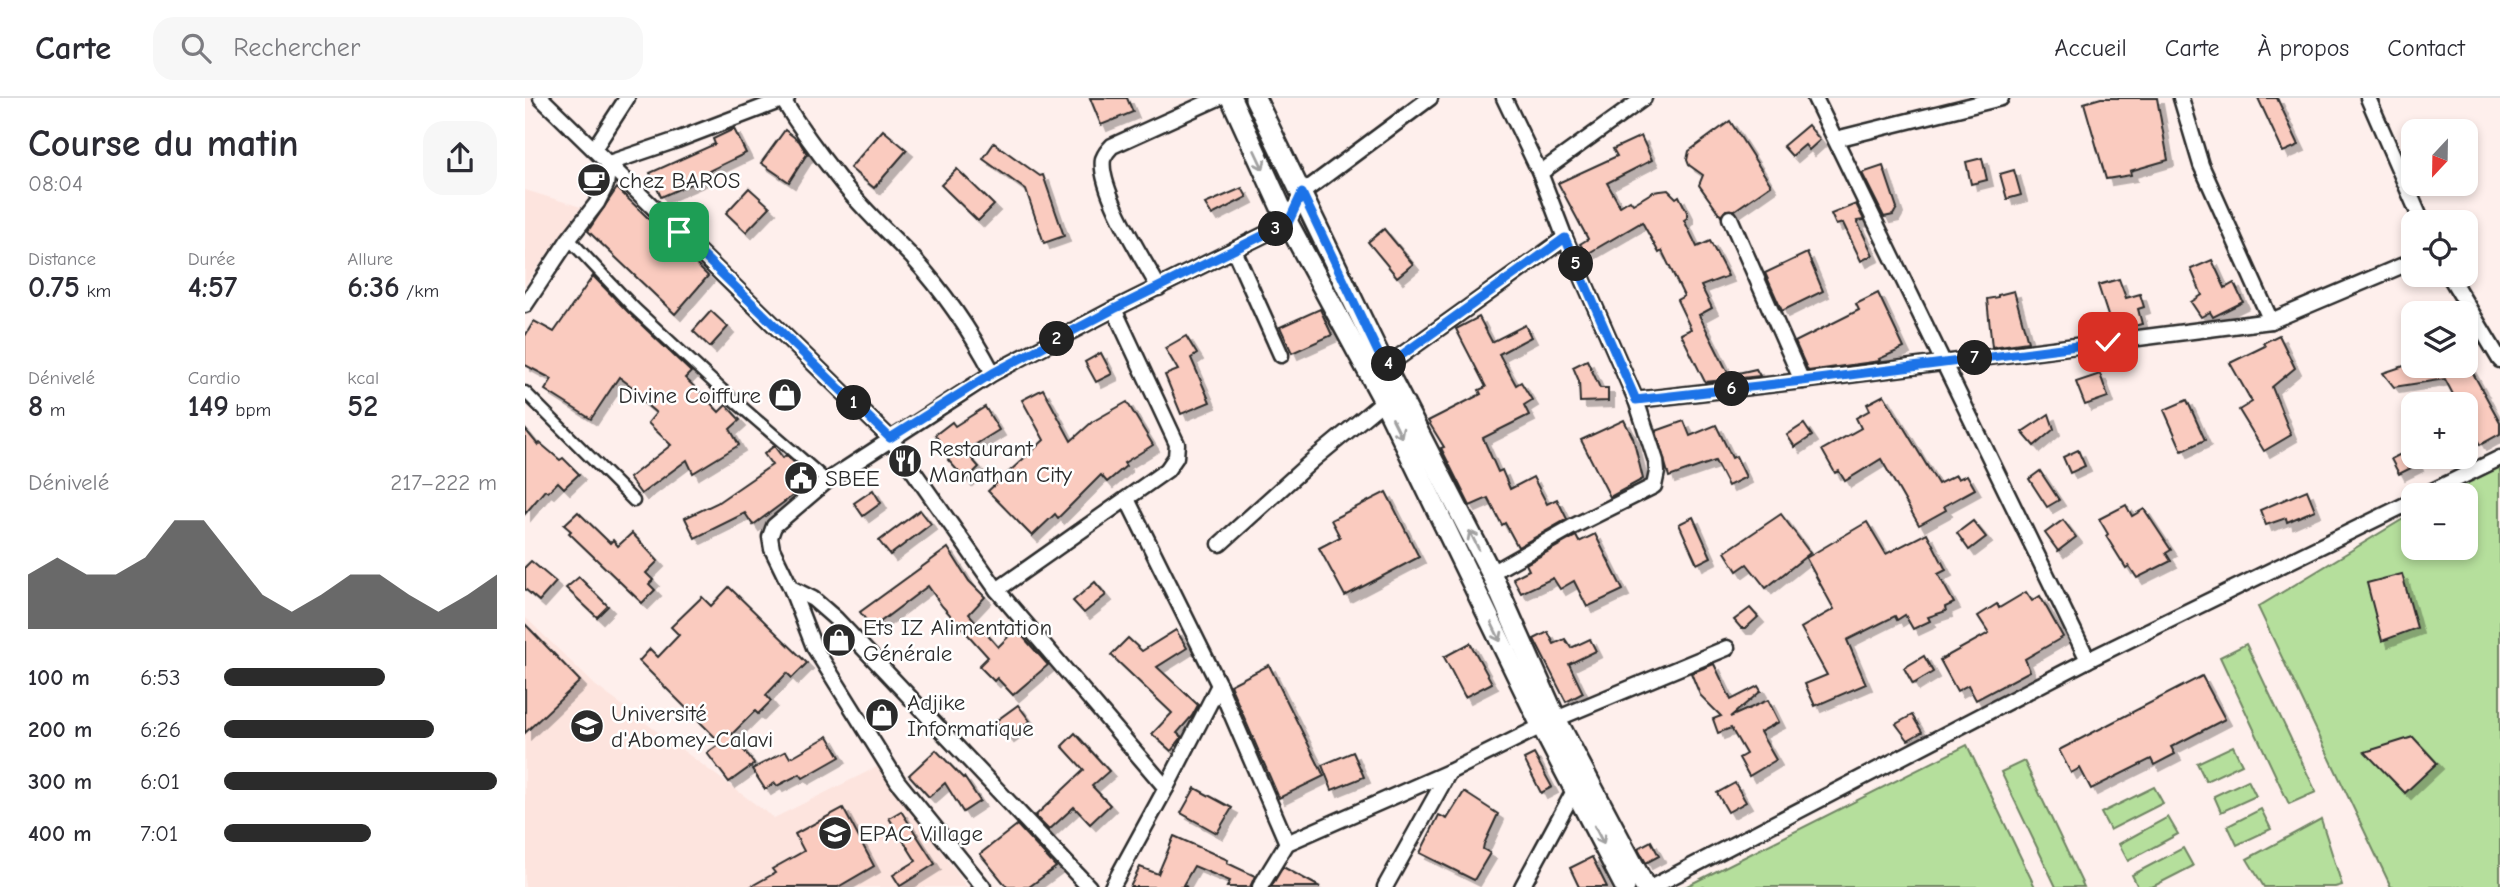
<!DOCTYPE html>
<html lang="fr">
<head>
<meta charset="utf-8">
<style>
	body { margin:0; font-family:"Comic Neue",sans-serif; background:#f7f7f7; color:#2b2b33; height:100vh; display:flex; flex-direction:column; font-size:26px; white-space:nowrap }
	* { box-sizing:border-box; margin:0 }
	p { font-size:23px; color:#7c7c81 }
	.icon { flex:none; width:38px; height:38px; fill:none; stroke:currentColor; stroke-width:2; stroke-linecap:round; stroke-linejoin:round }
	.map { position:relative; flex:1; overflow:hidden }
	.side { display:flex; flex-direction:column; background:#fff; width:525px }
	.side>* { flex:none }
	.needle { width:46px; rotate:202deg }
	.fabs { position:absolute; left:1876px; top:21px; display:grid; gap:14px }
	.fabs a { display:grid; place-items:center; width:77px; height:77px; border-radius:14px; background:#fff; box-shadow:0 4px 10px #0003; font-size:35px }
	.pin { position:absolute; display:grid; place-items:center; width:60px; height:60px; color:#fff; margin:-30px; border-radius:14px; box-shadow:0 4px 10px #0006 }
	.km { position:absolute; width:35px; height:35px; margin:-18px; border-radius:50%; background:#222; color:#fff; font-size:19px; line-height:35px; text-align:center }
	.round { display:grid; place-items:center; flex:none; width:74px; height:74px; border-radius:21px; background:#f7f7f7 }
	.summary { display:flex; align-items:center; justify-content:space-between; height:119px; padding:0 28px }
	h1 { font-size:38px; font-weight:700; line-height:52px }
	.stats { display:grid; grid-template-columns:repeat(3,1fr); gap:10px; height:119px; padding:7px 28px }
	.stats div { display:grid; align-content:center }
	.stats b { font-size:30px; font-weight:700 }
	.stats small { font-size:19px; font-weight:400 }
	.stats p { font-size:19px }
	.chart { height:196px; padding:14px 28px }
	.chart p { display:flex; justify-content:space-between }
	.chart svg { width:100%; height:126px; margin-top:7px; fill:#2b2b2b; opacity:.7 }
	ul { padding:0 28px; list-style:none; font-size:23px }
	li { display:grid; grid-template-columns:112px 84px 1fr; align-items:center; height:52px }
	li i { height:18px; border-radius:9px; background:#2b2b2b }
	header { display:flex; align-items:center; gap:42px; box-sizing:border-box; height:98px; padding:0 35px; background:#fff; border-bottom:2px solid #e1e1e2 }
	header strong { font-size:33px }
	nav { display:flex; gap:38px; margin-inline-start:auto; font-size:24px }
	.search { width:490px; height:63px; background:#f7f7f7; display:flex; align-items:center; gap:18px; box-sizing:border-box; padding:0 24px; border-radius:21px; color:#7c7c81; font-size:26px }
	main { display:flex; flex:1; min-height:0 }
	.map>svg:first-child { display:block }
	.built { fill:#fde4de }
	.green { fill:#b5df9c; stroke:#708564; stroke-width:2 }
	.building { fill:#facbbf; stroke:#2b2b2b; stroke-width:2; filter:url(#shadow) }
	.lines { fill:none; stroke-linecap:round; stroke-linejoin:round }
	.pedestrian-casing { stroke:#2b2b2b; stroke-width:15 }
	.minor-casing { stroke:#2b2b2b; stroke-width:19 }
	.secondary-casing { stroke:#2b2b2b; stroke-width:24 }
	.pedestrian { stroke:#fff; stroke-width:10 }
	.minor { stroke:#fff; stroke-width:14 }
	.secondary { stroke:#fff; stroke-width:19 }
	.oneway { stroke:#a0a0a0 }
	.route-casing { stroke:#fff; stroke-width:14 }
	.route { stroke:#1a73e8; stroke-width:9 }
	.labels { text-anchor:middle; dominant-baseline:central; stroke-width:5; stroke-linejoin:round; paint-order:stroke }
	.poi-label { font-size:23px; fill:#2b2b2b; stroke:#fff; text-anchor:start }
</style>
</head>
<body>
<header>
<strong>Carte</strong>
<div class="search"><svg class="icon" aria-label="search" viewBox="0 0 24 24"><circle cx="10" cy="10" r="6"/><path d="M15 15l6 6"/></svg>Rechercher</div>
<nav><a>Accueil</a><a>Carte</a><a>À propos</a><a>Contact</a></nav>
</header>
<main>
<section class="side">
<div class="summary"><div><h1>Course du matin</h1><p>08:04</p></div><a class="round"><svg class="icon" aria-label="share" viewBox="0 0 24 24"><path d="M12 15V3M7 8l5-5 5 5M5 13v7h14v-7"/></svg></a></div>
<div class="stats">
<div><p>Distance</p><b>0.75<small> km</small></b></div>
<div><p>Durée</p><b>4:57</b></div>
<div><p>Allure</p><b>6:36<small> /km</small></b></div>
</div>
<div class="stats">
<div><p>Dénivelé</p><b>8<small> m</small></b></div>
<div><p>Cardio</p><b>149<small> bpm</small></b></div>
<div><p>kcal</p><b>52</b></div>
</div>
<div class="chart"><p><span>Dénivelé</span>217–222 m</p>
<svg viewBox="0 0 160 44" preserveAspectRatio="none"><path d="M0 44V25L10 19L20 25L30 25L40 19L50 6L60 6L70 19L80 32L90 38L100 32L110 25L120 25L130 32L140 38L150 32L160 25V44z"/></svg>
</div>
<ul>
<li><b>100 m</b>6:53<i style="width:59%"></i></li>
<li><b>200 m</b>6:26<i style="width:77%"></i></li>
<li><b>300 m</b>6:01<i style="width:100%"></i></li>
<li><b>400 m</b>7:01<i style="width:54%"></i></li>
</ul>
</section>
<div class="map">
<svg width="1975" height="789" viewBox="0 0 1975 789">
	<defs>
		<filter id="shadow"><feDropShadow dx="6" dy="6" stdDeviation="0" flood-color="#0004"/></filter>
	</defs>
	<rect width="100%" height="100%" fill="#feefec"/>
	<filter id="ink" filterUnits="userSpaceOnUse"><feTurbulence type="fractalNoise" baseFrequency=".0143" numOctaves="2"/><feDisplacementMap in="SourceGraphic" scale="14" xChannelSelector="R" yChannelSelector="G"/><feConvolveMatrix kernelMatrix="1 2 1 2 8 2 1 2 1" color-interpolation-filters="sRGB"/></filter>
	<g filter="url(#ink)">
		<g class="built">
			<polygon points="0,92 56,109 0,187"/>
			<polygon points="0,519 71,588 249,720 354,668 442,789 0,789"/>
		</g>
		<g class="green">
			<polygon points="1975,363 1975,789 1866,789 1733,509 1888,415 1888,450 1941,450 1941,397 1918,397"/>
			<polygon points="1721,546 1791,694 1764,706 1695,559"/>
			<polygon points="1442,647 1510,789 1160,789"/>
			<polygon points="1708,648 1717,666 1681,683 1672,665"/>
			<polygon points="1499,663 1559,789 1531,789 1476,674"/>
			<polygon points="1723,682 1731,698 1696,714 1689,698"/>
			<polygon points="1629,689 1638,705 1585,732 1576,715"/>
			<polygon points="1736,711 1746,731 1712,747 1703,728"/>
			<polygon points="1643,719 1653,736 1603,763 1594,746"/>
			<polygon points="1796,721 1817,787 1810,789 1739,789 1722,761"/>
			<polygon points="1658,750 1668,768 1627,789 1613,789 1607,777"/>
		</g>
		<g class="building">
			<polygon points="565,0 602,0 608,14 576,27"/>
			<polygon points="1576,0 1632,0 1643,62 1605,73 1606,77 1581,81 1559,5"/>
			<polygon points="1733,0 1752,0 1774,47 1758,54"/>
			<polygon points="1205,23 1246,87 1210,112 1201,112 1196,118 1174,87 1178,77 1164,67 1162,62 1164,53"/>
			<polygon points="1283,27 1295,42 1284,52 1280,47 1267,58 1258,48"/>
			<polygon points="209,31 221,55 184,73 186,77 136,99 125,75 190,46 188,41"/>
			<polygon points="260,32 274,43 282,56 264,84 236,65"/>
			<polygon points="358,32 382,52 349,90 325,70"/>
			<polygon points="1116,38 1127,62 1082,85 1095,108 1105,102 1108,106 1128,94 1143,92 1151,100 1154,98 1162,114 1162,120 1159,122 1172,149 1185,143 1203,178 1176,188 1187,210 1174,217 1204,277 1231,271 1235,278 1180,284 1156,236 1166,231 1152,202 1159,198 1137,153 1134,155 1117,124 1062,156 1055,146 1063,141 1033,85 1092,58 1088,51"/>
			<polygon points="469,45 515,78 518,77 539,138 519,145 501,92 458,61"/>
			<polygon points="1457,60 1462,82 1446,86 1441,64"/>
			<polygon points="1358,68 1372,110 1368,117 1359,119 1337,75"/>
			<polygon points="432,71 469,107 453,123 416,87"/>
			<polygon points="1489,72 1496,97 1482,101 1475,76"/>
			<polygon points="92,90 183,178 150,216 63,133"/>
			<polygon points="224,90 245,109 221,134 201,115"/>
			<polygon points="717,90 722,99 687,117 680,106"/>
			<polygon points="1331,106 1339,122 1332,123 1348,157 1336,163 1318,125 1311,127 1306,116"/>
			<polygon points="859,131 888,166 872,179 843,144"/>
			<polygon points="1282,155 1298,193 1257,213 1240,175"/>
			<polygon points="1687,162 1700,190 1709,185 1718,204 1688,219 1685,214 1676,219 1666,204 1677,197 1666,171"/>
			<polygon points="68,178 104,215 166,274 160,280 176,295 194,314 201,307 215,322 205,331 214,347 168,375 162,362 116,396 104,380 146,347 123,325 131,315 116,302 119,298 94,279 66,321 20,292 27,281 0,267 0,238 9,223 29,234"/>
			<polygon points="1594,181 1601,200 1615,196 1619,209 1613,211 1617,226 1588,233 1573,187"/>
			<polygon points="1489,193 1503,244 1467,249 1462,201 1473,199 1473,197"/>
			<polygon points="1353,195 1379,250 1354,261 1355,263 1283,273 1270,244 1334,212 1331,206"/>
			<polygon points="795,211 807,237 767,255 755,229"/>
			<polygon points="186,213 203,229 185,249 168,233"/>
			<polygon points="954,219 967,244 1000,227 1006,239 974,256 991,287 996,284 1007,302 999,307 1004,317 958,340 973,374 977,372 985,391 1008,379 1022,406 1032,401 1042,421 993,449 980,425 977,427 963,400 945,408 916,350 919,349 903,323 956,296 954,292 961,289 931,231"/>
			<polygon points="1754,237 1770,270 1747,289 1766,337 1739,353 1714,312 1727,304 1705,265 1740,248 1738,245"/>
			<polygon points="661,238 672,256 666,260 685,304 656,316 640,277 653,272 640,250"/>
			<polygon points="576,255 587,276 571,284 560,264"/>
			<polygon points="1062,262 1075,290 1083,290 1083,303 1055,304 1054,283 1048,269"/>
			<polygon points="1888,265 1888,268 1944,268 1975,324 1975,336 1955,347 1941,321 1941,306 1933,306 1920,281 1869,289 1858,275"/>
			<polygon points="1575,276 1583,299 1560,307 1551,284"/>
			<polygon points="518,291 546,343 567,324 602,304 628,347 599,365 601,368 582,384 576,377 533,420 530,416 507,438 463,393 519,342 497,302"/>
			<polygon points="1359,297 1413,386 1431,377 1433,381 1442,377 1450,391 1419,408 1421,412 1394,427 1356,361 1320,383 1314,373 1310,375 1297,352 1336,330 1331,320 1345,312 1342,306"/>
			<polygon points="1662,302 1680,342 1657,353 1639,312"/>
			<polygon points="460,309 474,332 440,353 454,369 441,382 423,362 426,359 410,337 427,324 430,328"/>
			<polygon points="1524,316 1529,331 1509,348 1497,334"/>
			<polygon points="1099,322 1108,340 1118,381 1085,399 1056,342"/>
			<polygon points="1159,323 1165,338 1191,327 1207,360 1211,358 1221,379 1203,388 1190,363 1144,379 1131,333"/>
			<polygon points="1279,326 1287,338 1270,349 1262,337"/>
			<polygon points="0,331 13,347 15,345 35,362 38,360 54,376 39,390 33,384 23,394 20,392 0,416"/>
			<polygon points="249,348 258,360 261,357 273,368 285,385 228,427 220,415 170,440 160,420 192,405 247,367 239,356"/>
			<polygon points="1888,350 1888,359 1892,367 1874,376 1866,361"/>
			<polygon points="1553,352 1560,368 1545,375 1538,359"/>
			<polygon points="1515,373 1534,402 1522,409 1504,381"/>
			<polygon points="348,392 356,405 338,418 329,405"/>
			<polygon points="1782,392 1790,412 1762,424 1761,420 1741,427 1735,412"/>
			<polygon points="861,394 894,459 820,498 794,450 815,439 806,422"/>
			<polygon points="1601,407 1607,418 1619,411 1646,452 1641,455 1646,463 1612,480 1604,468 1601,470 1581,438 1583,436 1574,421"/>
			<polygon points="395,412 406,426 365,457 354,443"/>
			<polygon points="53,414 85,445 88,442 93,448 107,435 133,463 121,475 128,482 124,486 130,492 117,505 44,435 46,433 39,427"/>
			<polygon points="1256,416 1285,455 1241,490 1222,466 1212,473 1200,454"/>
			<polygon points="1168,419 1186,459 1172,466 1154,426"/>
			<polygon points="1538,422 1551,439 1533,453 1520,435"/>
			<polygon points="1448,423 1461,439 1444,452 1432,435"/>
			<polygon points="1342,424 1361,456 1402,435 1421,472 1413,476 1429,505 1420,509 1421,513 1403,519 1405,523 1388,531 1380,517 1372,522 1370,518 1322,542 1341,586 1290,608 1280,586 1302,577 1276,530 1309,511 1281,460"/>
			<polygon points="1070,436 1098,492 1062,509 1049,483 1035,491 1028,480 996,495 988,480 1004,472 1001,466 1051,438 1054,444"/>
			<polygon points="423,450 444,483 460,499 444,516 473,549 491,531 523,567 488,597 472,580 469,583 454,568 463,559 417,508 403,488 347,530 335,514"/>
			<polygon points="6,463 31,484 14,503 0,491 0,469"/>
			<polygon points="1877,476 1892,530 1857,543 1842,485"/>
			<polygon points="54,479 83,508 72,519 41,490"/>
			<polygon points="570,484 581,497 559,515 548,503"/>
			<polygon points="204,489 282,565 267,580 262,575 241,597 246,603 233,616 230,613 207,636 229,666 204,684 182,655 196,645 114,563 125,551 133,559 154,537 146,529 177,499 186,508"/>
			<polygon points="1501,494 1507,503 1515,498 1538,539 1500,561 1505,573 1451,602 1443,587 1432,593 1415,562 1464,535 1453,518 1472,506 1474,510"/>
			<polygon points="1225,510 1233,519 1221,530 1216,530 1209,522"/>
			<polygon points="0,526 55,583 0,635"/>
			<polygon points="651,532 662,550 632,569 673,607 667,618 652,635 657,639 646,653 627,636 647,615 586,557 603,540 617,553"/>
			<polygon points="1023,534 1029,546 1040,541 1046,550 1065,541 1071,553 1044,566 1058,595 1041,604 1009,541"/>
			<polygon points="945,545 967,585 940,599 919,559"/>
			<polygon points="1399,558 1408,574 1388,586 1379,570"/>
			<polygon points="1189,566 1206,602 1233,588 1236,593 1205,619 1243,602 1254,624 1235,634 1251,662 1224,678 1214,660 1221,656 1206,630 1193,635 1188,621 1196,618 1175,597 1166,575"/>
			<polygon points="744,567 799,678 754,700 705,587"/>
			<polygon points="1677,578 1700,621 1646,649 1650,656 1629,667 1626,661 1566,691 1555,670 1546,675 1534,652"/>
			<polygon points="493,607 505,623 483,639 471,623"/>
			<polygon points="1387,617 1397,634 1383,642 1371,626"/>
			<polygon points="550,635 584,673 567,688 585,707 565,726 549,709 524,732 510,718 559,672 537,648"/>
			<polygon points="303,638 315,659 278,680 275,676 252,688 250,685 240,691 227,671 261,653 265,660"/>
			<polygon points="1888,639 1912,665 1880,695 1840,654"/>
			<polygon points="411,652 438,680 439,679 455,703 438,714 420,685 404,699 384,677"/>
			<polygon points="828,654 839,679 807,692 797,667"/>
			<polygon points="1009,656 1027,689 1016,695 999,661"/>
			<polygon points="1210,685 1221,704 1203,714 1192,695"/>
			<polygon points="670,690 707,710 692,735 656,715"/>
			<polygon points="939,694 973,716 959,746 958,751 965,755 949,782 895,755 914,717 922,721"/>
			<polygon points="318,710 349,768 313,789 225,789 250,775 247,771 279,753 270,736"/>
			<polygon points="376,713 410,766 375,788 368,777 391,763 364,720"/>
			<polygon points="492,727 531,769 504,789 482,789 455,756"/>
			<polygon points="649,738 703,762 702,765 730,778 725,789 702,789 705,783 669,768 658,787 662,789 605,789 615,769 633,776"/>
			<polygon points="1126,743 1134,758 1121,765 1113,750"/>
			<polygon points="1067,759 1082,789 1054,789 1045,770"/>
			<polygon points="758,769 795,789 746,789"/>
		</g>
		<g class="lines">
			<g class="pedestrian-casing">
				<g id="pedestrian">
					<polyline points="44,141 109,210 197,292 302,383"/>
					<polyline points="0,294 109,403"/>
				</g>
			</g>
			<g class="minor-casing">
				<g id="minor">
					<polyline points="16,0 365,340 472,492 641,690"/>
					<polyline points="1290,0 1563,562"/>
					<polyline points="1656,0 1676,67 1746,223"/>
					<polyline points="1843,0 1897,124"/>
					<path d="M258,2C275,30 294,56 314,81C336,110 363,134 388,160C419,194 446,234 468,275"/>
					<polyline points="1311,41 1476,0"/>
					<polyline points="69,51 102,0"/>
					<polyline points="1015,75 1119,0"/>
					<polyline points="1205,120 1277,283"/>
					<polyline points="709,152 756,257"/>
					<polyline points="1924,177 1975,262"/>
					<path d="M634,190C619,162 573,92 578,61C580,56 583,52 587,48L693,0"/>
					<polyline points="0,207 44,141 72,105 81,87 84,65 152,42 262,0"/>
					<polyline points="860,269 1040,140"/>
					<polyline points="1111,302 1277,283 1746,223 1888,163"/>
					<polyline points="1899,397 1975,360"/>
					<polyline points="602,401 694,587 762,745"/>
					<polyline points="695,446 789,361 859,303"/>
					<polyline points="966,475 1047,429 1129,388 1132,374 1131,363 1111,302 1040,140 1015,75 979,0"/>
					<polyline points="266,490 288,501 311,521 564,789"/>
					<polyline points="472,492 642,372 651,359 652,346 589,211"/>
					<polyline points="458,789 373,684 289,549 266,490 247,451 245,439 249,428 302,383 468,275 589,211 763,125 777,95 905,0"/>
					<polyline points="587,789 641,690 694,587"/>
					<polyline points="735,789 762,745 924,674 1031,621 1202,550"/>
					<polyline points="860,789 924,674"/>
					<polyline points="997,789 1050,691"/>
					<polyline points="1127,789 1563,562 1888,403"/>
				</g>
			</g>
			<g class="secondary-casing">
				<g id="secondary">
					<polyline points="706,0 763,125 859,303 1016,627 1100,789"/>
					<polyline points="730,0 860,269 966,475 1031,621 1120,789"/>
				</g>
			</g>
			<use href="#pedestrian" class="pedestrian"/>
			<use href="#minor" class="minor"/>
			<use href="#secondary" class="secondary"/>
		</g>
		<defs><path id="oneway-shaft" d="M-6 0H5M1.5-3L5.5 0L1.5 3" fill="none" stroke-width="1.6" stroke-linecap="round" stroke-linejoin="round" transform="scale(1.75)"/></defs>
		<g class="oneway">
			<use href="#oneway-shaft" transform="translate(734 62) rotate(65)"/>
			<use href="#oneway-shaft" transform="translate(872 330) rotate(64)"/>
			<use href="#oneway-shaft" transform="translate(949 442) rotate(-117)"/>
			<use href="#oneway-shaft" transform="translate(971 534) rotate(64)"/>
			<use href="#oneway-shaft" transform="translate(1074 737) rotate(63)"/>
		</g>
	</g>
	<g class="lines" filter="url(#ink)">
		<g class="route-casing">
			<polyline id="route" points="154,134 365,340 468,275 589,211 763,125 777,95 860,269 1040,140 1111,302 1277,283 1583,244"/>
		</g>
		<use href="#route" class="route"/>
	</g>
	<defs>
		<g id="cafe-disc" transform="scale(1.75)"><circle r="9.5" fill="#2b2b2b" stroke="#fff"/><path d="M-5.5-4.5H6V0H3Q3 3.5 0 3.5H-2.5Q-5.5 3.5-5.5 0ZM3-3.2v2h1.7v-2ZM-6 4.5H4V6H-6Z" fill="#fff"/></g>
		<g id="shop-disc" transform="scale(1.75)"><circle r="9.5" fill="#2b2b2b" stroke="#fff"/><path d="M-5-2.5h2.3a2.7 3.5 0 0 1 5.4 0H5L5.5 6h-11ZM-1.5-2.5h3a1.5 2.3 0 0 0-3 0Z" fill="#fff"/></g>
		<g id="restaurant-disc" transform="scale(1.75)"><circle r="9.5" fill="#2b2b2b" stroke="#fff"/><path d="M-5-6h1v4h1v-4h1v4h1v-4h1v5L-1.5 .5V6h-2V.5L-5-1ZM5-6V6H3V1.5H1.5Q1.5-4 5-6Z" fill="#fff"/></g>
		<g id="civic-disc" transform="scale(1.75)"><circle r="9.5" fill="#2b2b2b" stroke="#fff"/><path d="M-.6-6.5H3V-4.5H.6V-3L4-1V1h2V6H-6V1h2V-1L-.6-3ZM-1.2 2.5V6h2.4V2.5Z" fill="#fff"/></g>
		<g id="university-disc" transform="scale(1.75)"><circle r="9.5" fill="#2b2b2b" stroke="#fff"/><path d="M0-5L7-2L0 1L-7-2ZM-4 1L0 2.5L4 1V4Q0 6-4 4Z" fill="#fff"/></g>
	</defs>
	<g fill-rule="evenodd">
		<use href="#cafe-disc" x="69" y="82"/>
		<use href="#shop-disc" x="260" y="297"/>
		<use href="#restaurant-disc" x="380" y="363"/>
		<use href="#civic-disc" x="276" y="380"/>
		<use href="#shop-disc" x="314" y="542"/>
		<use href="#shop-disc" x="357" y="617"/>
		<use href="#university-disc" x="62" y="628"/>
		<use href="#university-disc" x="310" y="735"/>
	</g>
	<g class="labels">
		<g class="poi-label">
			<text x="94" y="82">chez BAROS</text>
			<text x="236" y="297" text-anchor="end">Divine Coiffure</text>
			<text x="404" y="350">Restaurant<tspan x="404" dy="26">Manathan City</tspan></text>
			<text x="300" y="380">SBEE</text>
			<text x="338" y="529">Ets IZ Alimentation<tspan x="338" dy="26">Générale</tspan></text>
			<text x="382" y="604">Adjike<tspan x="382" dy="26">Informatique</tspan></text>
			<text x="86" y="615">Université<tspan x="86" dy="26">d'Abomey-Calavi</tspan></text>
			<text x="334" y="735">EPAC Village</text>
		</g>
	</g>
</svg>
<div class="fabs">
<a><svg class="needle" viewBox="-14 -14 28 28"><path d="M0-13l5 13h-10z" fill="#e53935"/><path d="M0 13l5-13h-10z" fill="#7c7c81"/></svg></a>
<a><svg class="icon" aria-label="locate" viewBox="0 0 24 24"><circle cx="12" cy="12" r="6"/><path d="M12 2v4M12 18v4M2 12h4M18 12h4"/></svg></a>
<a><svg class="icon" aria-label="layers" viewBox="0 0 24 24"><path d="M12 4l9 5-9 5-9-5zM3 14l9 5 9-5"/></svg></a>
<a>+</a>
<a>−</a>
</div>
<div class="pin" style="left:154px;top:134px;background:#1e9e55"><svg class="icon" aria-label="arrive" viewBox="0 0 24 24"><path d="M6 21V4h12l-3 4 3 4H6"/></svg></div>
<div class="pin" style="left:1583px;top:244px;background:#d93025"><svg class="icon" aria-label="check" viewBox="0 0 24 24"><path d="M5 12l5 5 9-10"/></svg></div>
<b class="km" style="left:329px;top:305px">1</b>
<b class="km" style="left:532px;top:241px">2</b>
<b class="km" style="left:751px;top:131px">3</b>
<b class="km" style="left:864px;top:266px">4</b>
<b class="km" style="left:1051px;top:166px">5</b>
<b class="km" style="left:1207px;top:291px">6</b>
<b class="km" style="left:1450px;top:260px">7</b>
</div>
</main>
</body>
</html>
